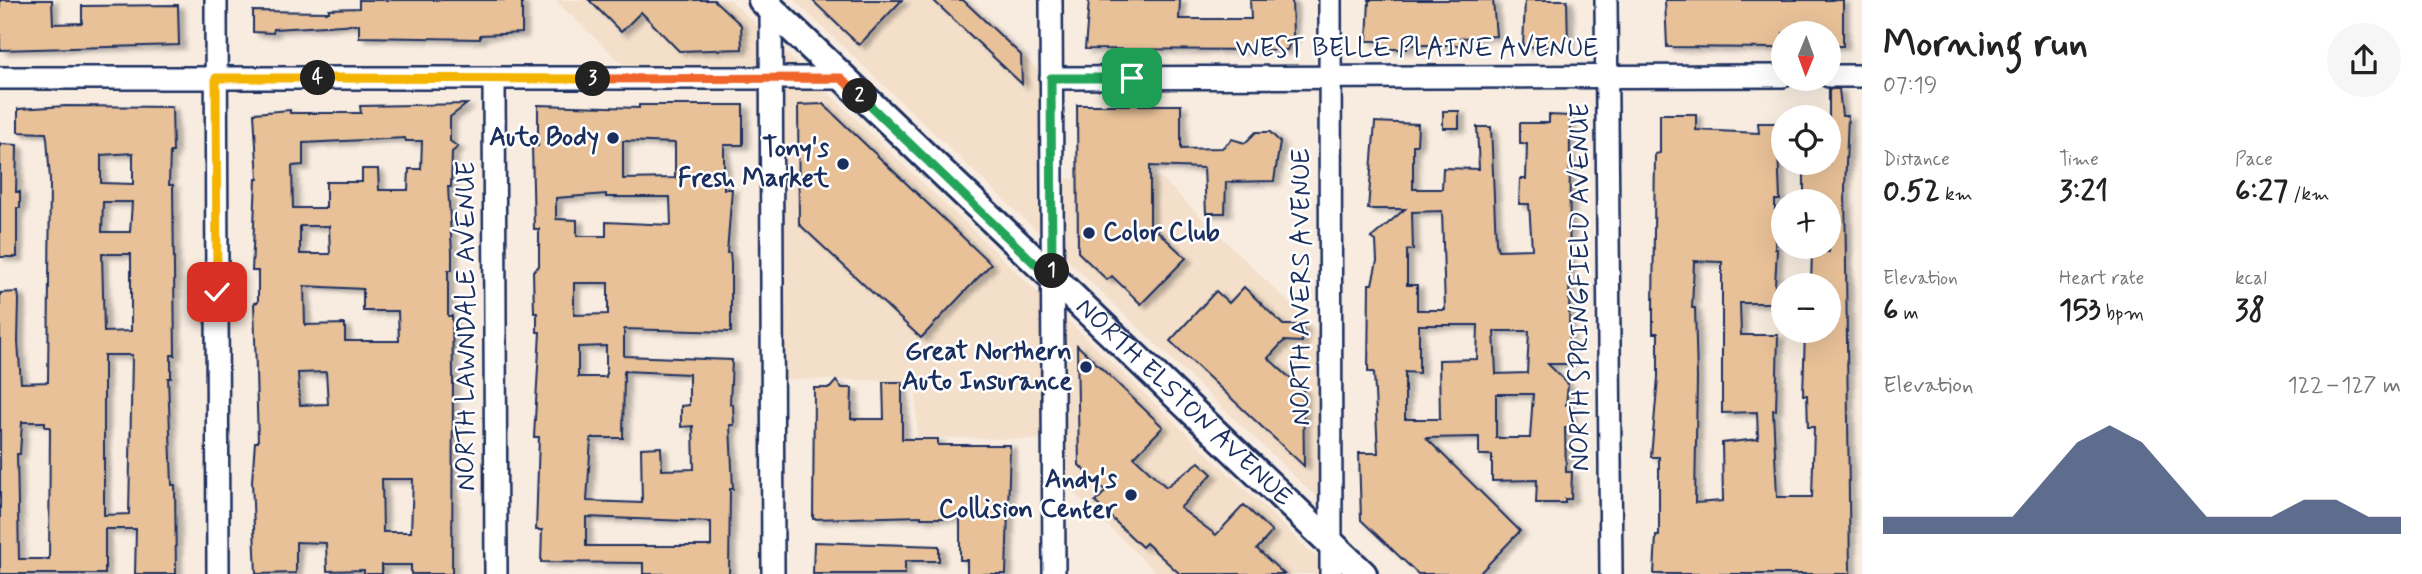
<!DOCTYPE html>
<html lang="en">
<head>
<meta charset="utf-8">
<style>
	body { margin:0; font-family:Mynerve,sans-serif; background:#f6f6f6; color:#222; height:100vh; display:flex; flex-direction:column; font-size:26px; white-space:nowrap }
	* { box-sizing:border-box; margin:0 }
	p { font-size:23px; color:#767676 }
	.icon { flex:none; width:38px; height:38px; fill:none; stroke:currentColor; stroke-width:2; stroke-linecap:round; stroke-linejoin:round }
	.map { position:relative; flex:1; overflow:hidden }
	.side { display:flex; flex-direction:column; background:#fff; width:560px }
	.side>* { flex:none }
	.needle { width:46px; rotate:181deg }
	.controls { position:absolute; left:1771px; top:21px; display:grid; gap:14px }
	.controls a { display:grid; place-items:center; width:70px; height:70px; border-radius:50%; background:#fff; box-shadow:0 7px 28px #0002; font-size:35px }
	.pin { position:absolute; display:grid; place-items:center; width:60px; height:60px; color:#fff; margin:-30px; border-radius:14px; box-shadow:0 4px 10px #0006 }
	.km { position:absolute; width:35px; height:35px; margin:-18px; border-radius:50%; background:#222; color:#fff; font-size:19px; line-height:35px; text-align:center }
	.round { display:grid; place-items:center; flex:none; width:74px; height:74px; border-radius:37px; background:#f6f6f6 }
	.headline { display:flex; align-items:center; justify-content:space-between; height:119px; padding:0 21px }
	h1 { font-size:38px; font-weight:700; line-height:52px }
	.figures { display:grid; grid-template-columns:repeat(3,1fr); gap:10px; height:119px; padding:7px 21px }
	.figures div { display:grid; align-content:center }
	.figures b { font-size:30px; font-weight:700 }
	.figures small { font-size:19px; font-weight:400 }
	.figures p { font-size:19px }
	.chart { height:196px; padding:14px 21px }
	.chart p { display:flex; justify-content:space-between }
	.chart svg { width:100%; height:126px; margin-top:7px; fill:#1b2f5e; opacity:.7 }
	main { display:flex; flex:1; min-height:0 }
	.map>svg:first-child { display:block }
	.built { fill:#f3dfca }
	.building { fill:#e8c198; stroke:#1b2f5e; stroke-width:2; fill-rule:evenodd; filter:url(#shadow) }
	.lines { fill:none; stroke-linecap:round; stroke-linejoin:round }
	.minor-casing { stroke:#1b2f5e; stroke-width:26 }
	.major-casing { stroke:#1b2f5e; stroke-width:32 }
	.minor { stroke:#fff; stroke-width:21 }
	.major { stroke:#fff; stroke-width:26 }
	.split-1-casing { stroke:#fff; stroke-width:14 }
	.split-2-casing { stroke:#fff; stroke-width:14 }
	.split-3-casing { stroke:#fff; stroke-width:14 }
	.split-4-casing { stroke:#fff; stroke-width:14 }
	.split-5-casing { stroke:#fff; stroke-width:14 }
	.split-1 { stroke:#22a559; stroke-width:9 }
	.split-2 { stroke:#22a559; stroke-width:9 }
	.split-3 { stroke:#f0652b; stroke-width:9 }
	.split-4 { stroke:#f5b400; stroke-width:9 }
	.split-5 { stroke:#f5b400; stroke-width:9 }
	.poi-dot { fill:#1b2f5e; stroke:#fff; stroke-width:2.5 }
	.labels { text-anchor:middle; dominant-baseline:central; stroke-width:5; stroke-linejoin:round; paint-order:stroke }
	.street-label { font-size:26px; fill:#1b2f5e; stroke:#fff }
	.poi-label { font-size:26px; font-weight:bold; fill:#1b2f5e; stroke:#fff; text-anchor:end }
</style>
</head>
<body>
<main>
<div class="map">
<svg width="1862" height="574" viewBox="0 0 1862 574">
	<defs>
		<filter id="shadow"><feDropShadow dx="6" dy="3.5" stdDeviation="2" flood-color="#0004"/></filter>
	</defs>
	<rect width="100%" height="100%" fill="#f8ece0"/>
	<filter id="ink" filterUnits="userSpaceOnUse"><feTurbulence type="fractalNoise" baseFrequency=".0143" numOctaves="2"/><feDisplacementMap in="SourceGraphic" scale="14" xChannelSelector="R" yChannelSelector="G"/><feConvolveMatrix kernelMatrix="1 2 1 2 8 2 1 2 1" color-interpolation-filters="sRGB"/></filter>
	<g filter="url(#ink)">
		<g class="built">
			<polygon points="555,0 730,0 1334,574 1158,574 1055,475 1055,440 917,437 916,381 777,379 776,77 635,76"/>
			<polygon points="794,0 967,0 1048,80 1049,179 1161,178 1327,340 1328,508"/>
		</g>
		<g class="building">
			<polygon points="0,0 52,0 53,24 82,23 82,6 178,5 179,45 0,50"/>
			<polygon points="359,0 519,0 522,3 522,33 480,35 480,39 359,37 359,24 274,29 273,33 253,32 253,11 329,12 329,9 359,8"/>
			<polygon points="589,0 714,0 741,25 742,49 679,51 641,12 621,32"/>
			<polygon points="812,0 902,0 859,45"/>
			<polygon points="933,0 963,0 1021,55 1022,84"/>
			<polygon points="1089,0 1180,0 1179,19 1251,19 1250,0 1292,0 1293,36 1287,50 1085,49"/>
			<polygon points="1369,0 1493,0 1496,36 1460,38 1460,45 1407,45 1407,49 1389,49 1389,46 1381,45 1381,41 1367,41"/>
			<polygon points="1525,0 1567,0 1568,46 1523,47"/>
			<polygon points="1665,0 1843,0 1843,46 1829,46 1829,33 1783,33 1783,47 1776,48 1667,47"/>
			<path d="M1829,89H1839L1842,116H1848L1845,188L1850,574H1654L1656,536H1659V457H1651L1658,377V333H1653V308L1655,154L1660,153V114H1696V130L1759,133L1758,123H1777L1780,200H1775V249H1777L1774,303H1740L1741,335H1778L1776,410H1773L1777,497H1812L1814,427H1808L1807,395H1803L1805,331H1829V285H1811L1812,251L1829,252V201L1804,199V163H1829ZM1694,261L1722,262V413L1757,412L1758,439L1722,443L1723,501L1695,503L1697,377L1695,308H1692Z"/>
			<path d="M467,104L450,117V141L458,147L452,152L451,187H448L452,252V270H448V316H452L453,374L452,574H411V565H382V574H364V570L327,571L326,543L296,542V573L256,574L252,481L255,442H258L254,303L258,302V271H252L256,179H258L254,113L290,110V113H361L360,106ZM405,138L406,141H422L421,169H409L408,190H379L378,169H362V182H326V208H293L292,166L303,165V143ZM300,226H329L330,254H300ZM304,286L363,289V311H398L399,341H345V324L305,325ZM326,372L328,404L300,405L298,373ZM382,479H413L411,532H383Z"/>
			<polygon points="823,104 991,264 921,338 799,224 798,105"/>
			<path d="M538,105L639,108V105H743V145H724V189H732L727,253H730L731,264V332L624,329V356L732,360L730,404H733L734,425H730L733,489H730L729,574H643V563L541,562L542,530H536L539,437H534L540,332H537V313H534L533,271L539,266V229H534L532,146H538ZM623,141L675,143V178L623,179ZM606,194V197H670L671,225L606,222V236H577V220L556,219V198ZM574,283H608V314L574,315ZM606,346V377H578V347ZM624,371L689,374V405L681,406V427L693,426L694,469L662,470L661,447L641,448L642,503L587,501L591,438H623ZM586,517L711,522V546H586Z"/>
			<polygon points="1077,105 1181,105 1181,149 1222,148 1232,139 1245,143 1256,132 1270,132 1280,142 1274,181 1226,182 1225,213 1206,213 1204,168 1150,166 1150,224 1186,258 1141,304 1112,276 1107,280 1078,252"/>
			<path d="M66,106L172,107L173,152H170L169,185H173L175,355H171V378H168L172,485H175L176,574H135L136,529H105V574H0V293L18,292L19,299L18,342L21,383L48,382L50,180L47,138L46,133L18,132V109ZM133,153V184L101,183V155ZM103,202H132L130,232H102ZM102,254H131V331L104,332ZM104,355H132L129,514L104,515ZM22,422H45V427H50L49,559H19L17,454H20Z"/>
			<rect x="1443" y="111" width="16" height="17"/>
			<path d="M1549,115L1570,116L1569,364H1548L1568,384L1566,405H1571L1570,428H1565L1566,472H1572L1571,499H1565V503H1536L1537,480L1492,481V455H1479V437L1426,438L1520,531L1479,574H1418L1361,520L1359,453H1378L1374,372H1368L1369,284H1372L1377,261L1376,241L1371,238L1405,209H1368L1375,122L1418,124L1417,145H1413V189H1442L1443,168L1479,169L1477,127H1491L1496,243L1498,250L1532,249L1529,204H1519L1520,179H1526L1527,144H1520V123H1549ZM1442,211L1445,310H1417V285H1407V250H1413L1412,212ZM1419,325H1478L1477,359L1439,360L1440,419H1405V372L1419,373ZM1494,331H1529L1527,373L1496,374ZM1496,394H1533L1530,438H1496Z"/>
			<polygon points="0,144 17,145 16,192 20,192 20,208 17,208 17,257 0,257"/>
			<polygon points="1244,287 1283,325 1303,325 1302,342 1284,341 1268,358 1303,390 1304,466 1170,341 1216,291 1229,303"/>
			<polygon points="1077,345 1163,427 1134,457 1166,487 1199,462 1212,474 1180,508 1216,535 1244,505 1272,532 1257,549 1284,574 1180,574 1146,543 1142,547 1095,502 1106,491 1079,465"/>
			<polygon points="836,381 842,388 852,388 851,419 884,419 883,382 902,382 902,439 938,439 938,445 1010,445 1006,574 967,574 967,560 960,560 960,518 921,518 921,516 813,519 814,388 830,388"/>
			<polygon points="814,542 939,546 939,561 905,561 905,574 813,574"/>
		</g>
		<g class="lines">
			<g class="minor-casing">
				<g id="minor">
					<polyline points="216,0 218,574"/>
					<polyline points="771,0 773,574"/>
					<polyline points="1051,0 1054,574"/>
					<polyline points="1330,0 1331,574"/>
					<polyline points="1606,0 1611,574"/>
					<polyline points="1829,76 1862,76"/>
					<polyline points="0,78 841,78"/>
					<polyline points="494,78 496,574"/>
					<polyline points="1051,78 1783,76"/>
				</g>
			</g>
			<g class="major-casing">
				<g id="major">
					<path id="s1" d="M762,0L1363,574"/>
				</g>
			</g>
			<use href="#minor" class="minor"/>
			<use href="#major" class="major"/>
		</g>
	</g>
	<g class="lines" filter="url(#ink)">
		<g class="split-1-casing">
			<polyline id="split-1" points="1052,271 1051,78 1132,78"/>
		</g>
		<g class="split-2-casing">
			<polyline id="split-2" points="860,96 1052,280 1052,271"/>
		</g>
		<g class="split-3-casing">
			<polyline id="split-3" points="593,79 841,78 860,96"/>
		</g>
		<g class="split-4-casing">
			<polyline id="split-4" points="318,78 593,79"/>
		</g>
		<g class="split-5-casing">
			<polyline id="split-5" points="217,292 216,78 318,78"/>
		</g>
		<use href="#split-1" class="split-1"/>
		<use href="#split-2" class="split-2"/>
		<use href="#split-3" class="split-3"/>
		<use href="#split-4" class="split-4"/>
		<use href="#split-5" class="split-5"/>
	</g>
	<g class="poi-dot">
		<circle cx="613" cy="138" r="7"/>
		<circle cx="843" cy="164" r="7"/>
		<circle cx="1089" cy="233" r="7"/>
		<circle cx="1086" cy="367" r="7"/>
		<circle cx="1131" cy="495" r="7"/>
	</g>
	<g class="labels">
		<g class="street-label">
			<text x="1417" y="49">WEST BELLE PLAINE AVENUE</text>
			<text transform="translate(1302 287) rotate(-90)">NORTH AVERS AVENUE</text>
			<text transform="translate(1581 287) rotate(-90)">NORTH SPRINGFIELD AVENUE</text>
			<text transform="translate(467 326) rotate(-90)">NORTH LAWNDALE AVENUE</text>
			<text stroke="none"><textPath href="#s1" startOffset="583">NORTH ELSTON AVENUE</textPath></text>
		</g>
		<g class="poi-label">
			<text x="599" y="138">Auto Body</text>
			<text x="829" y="149">Tony's<tspan x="829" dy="30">Fresh Market</tspan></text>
			<text x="1103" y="233" text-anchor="start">Color Club</text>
			<text x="1072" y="352">Great Northern<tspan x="1072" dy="30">Auto Insurance</tspan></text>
			<text x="1117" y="480">Andy's<tspan x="1117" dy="30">Collision Center</tspan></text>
		</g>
	</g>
</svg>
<div class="controls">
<a><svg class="needle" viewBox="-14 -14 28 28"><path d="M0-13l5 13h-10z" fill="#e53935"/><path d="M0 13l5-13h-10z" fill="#767676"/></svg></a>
<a><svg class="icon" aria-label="locate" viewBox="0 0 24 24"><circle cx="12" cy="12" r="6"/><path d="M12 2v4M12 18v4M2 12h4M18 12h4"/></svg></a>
<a>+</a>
<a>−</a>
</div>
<div class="pin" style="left:1132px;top:78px;background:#1e9e55"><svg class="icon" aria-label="arrive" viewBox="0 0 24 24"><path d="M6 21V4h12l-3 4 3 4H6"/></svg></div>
<div class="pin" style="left:217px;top:292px;background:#d93025"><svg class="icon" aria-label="check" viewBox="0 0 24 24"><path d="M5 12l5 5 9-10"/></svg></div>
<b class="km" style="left:1052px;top:271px">1</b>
<b class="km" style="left:860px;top:96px">2</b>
<b class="km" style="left:593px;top:79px">3</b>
<b class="km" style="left:318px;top:78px">4</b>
</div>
<section class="side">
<div class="headline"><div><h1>Morning run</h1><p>07:19</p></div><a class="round"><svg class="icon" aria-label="share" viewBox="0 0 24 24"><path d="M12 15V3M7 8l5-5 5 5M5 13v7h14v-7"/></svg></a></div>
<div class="figures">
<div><p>Distance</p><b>0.52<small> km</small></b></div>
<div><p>Time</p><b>3:21</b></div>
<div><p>Pace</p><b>6:27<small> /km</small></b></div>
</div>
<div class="figures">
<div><p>Elevation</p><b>6<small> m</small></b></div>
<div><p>Heart rate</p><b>153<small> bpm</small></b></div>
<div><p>kcal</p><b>38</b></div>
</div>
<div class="chart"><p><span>Elevation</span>122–127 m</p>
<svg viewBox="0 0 160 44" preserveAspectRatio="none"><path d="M0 44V38L10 38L20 38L30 38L40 38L50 25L60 12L70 6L80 12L90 25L100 38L110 38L120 38L130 32L140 32L150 38L160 38V44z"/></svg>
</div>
</section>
</main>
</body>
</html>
